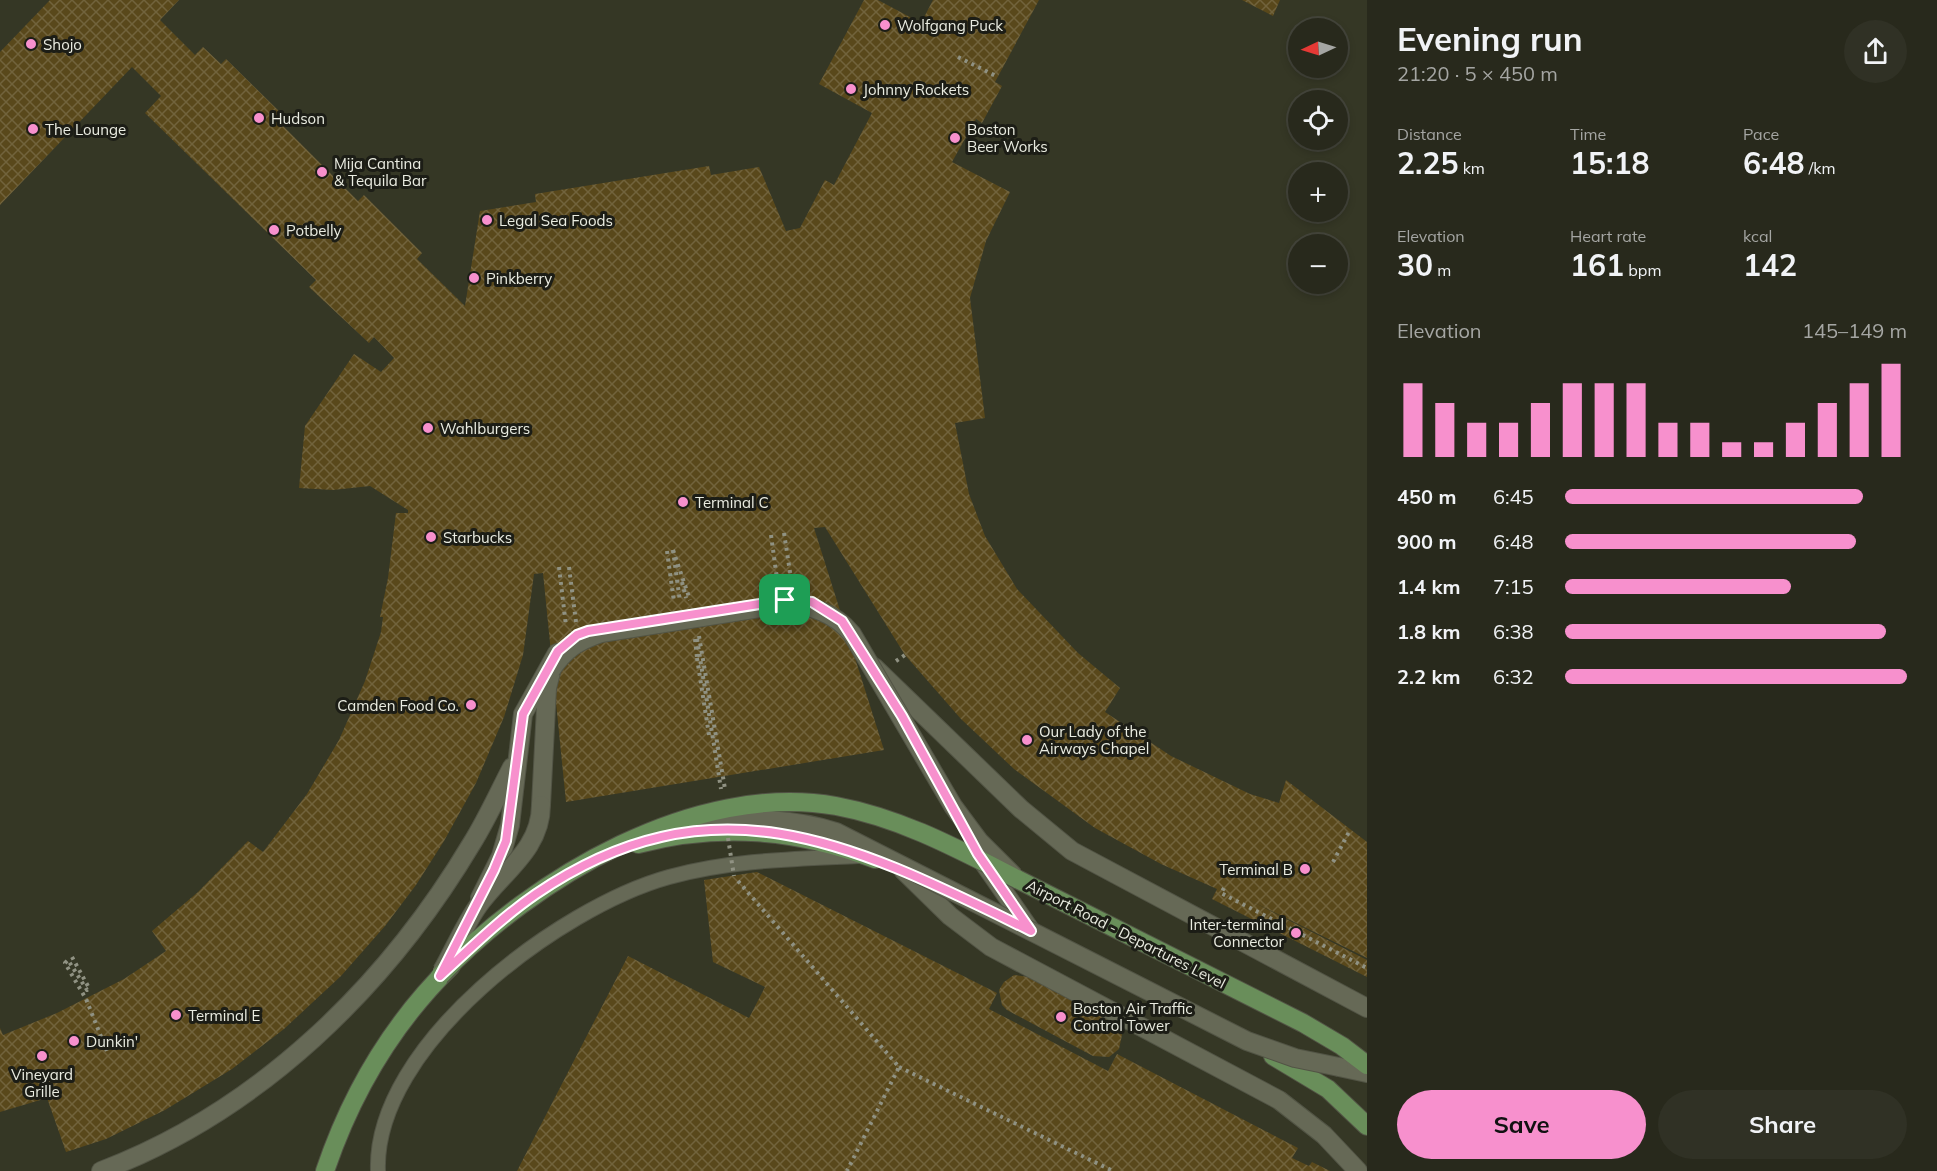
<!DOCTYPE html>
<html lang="en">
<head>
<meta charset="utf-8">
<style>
	body { margin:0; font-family:Mulish,sans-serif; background:#303125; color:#f1f3f6; height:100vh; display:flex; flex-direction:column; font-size:22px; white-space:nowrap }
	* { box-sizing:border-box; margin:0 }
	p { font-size:20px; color:#a5a6a3 }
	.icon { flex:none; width:33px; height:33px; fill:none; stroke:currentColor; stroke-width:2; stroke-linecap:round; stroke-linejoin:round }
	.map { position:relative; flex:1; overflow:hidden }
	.drawer { display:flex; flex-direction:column; background:#28291c; width:570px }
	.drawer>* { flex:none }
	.needle { width:39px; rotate:266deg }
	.tools { position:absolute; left:1288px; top:18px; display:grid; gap:12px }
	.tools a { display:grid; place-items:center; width:60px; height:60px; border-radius:50%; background:#28291c; box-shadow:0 3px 9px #0003,0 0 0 2px #44453b; font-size:30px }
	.pin { position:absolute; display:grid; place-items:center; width:51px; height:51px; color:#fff; margin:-26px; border-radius:12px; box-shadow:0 3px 9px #0006 }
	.round { display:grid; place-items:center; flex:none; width:63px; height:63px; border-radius:32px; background:#303125 }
	.overview { display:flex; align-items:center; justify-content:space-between; height:102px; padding:0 30px }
	h1 { font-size:33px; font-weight:700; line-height:45px }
	.figures { display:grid; grid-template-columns:repeat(3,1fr); gap:9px; height:102px; padding:6px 30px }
	.figures div { display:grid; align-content:center }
	.figures b { font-size:30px; font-weight:700 }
	.figures small { font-size:16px; font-weight:400 }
	.figures p { font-size:16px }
	.chart { height:168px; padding:12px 30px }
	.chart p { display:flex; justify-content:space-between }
	.chart svg { width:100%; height:108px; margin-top:6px; stroke:#f790cd; stroke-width:6 }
	.primary-button { display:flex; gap:12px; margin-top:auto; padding:12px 30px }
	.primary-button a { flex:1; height:69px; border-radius:36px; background:#f790cd; color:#111; font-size:24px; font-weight:700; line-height:69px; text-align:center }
	.primary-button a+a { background:#303125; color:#f1f3f6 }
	ul { padding:0 30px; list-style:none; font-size:20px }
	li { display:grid; grid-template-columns:96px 72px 1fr; align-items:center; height:45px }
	li i { height:15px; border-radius:8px; background:#f790cd }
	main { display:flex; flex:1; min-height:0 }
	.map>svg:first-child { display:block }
	.building { fill:url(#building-cross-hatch) }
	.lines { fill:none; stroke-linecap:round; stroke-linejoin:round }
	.lane-casing { stroke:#525445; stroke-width:16 }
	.secondary-casing { stroke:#525445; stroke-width:20 }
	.primary-casing { stroke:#525445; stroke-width:20 }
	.path { stroke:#909283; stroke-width:4; stroke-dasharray:3 4.5; stroke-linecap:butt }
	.lane { stroke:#666956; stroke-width:14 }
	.secondary { stroke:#666956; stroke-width:18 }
	.primary { stroke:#698e5a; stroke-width:18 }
	.secondary-bridge-casing { stroke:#525445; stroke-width:20; stroke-linecap:butt }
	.primary-bridge-casing { stroke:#525445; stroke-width:20; stroke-linecap:butt }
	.path-bridge { stroke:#909283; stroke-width:4; stroke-dasharray:3 4.5; stroke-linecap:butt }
	.secondary-bridge { stroke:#666956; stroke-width:18 }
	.primary-bridge { stroke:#698e5a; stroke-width:18 }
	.route-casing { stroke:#fff; stroke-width:12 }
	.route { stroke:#f790cd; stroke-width:8 }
	.poi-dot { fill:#f790cd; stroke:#1c1d16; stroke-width:2 }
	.labels { text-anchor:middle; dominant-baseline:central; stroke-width:6; stroke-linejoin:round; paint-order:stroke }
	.poi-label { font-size:15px; fill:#eaece1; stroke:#1c1d16; text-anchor:start }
	.street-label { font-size:15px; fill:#eaece1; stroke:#1c1d16 }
</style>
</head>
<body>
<main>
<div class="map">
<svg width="1367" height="1171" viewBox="0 0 1367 1171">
	<defs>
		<pattern id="building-cross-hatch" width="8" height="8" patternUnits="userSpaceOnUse" patternTransform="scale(1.5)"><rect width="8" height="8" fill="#59481b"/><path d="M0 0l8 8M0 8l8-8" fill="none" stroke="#71633c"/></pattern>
	</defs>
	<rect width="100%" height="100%" fill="#353725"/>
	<g class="building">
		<polygon points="50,0 179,0 160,20 195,55 203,47 221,64 226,59 288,120 282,125 358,201 364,195 422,253 417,259 465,306 480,211 536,202 535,194 709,166 711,175 759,167 786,231 800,228 825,180 834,185 872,113 819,84 864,0 878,0 921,23 933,0 1039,0 995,82 1002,86 982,123 976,119 952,162 1010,192 986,241 970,298 985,418 955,423 969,494 985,536 1017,589 1078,653 1120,688 1105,712 1171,756 1250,794 1279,803 1286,780 1367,842 1367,958 1249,900 1367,960 1367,977 1212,899 1217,889 1161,864 1095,828 1014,769 961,719 905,655 825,527 814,528 884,750 566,802 543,573 534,574 523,655 504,717 476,783 444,841 416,885 385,926 341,976 284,1029 232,1069 165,1110 106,1139 66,1152 47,1098 0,1112 0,1028 3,1035 57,1013 124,979 166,951 152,931 198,892 248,841 263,852 307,794 339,740 365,681 381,632 383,617 380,617 388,578 396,513 408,513 408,510 370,486 333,490 299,488 305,426 354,354 381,372 394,358 374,337 369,343 309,287 316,280 145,113 161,96 132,67 0,205 0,52"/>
		<polygon points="1242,0 1280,0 1273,16"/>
		<polygon points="757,872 997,993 989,1009 1108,1071 1117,1054 1298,1148 1292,1158 1309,1166 1312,1162 1330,1171 517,1171 628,956 749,1018 765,987 713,962 704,880"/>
		<polygon points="1014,975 1029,977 1115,1023 1122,1035 1119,1049 1109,1057 1093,1056 1007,1010 1002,1005 999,990 1004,982"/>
	</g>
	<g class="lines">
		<g class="lane-casing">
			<path id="lane" d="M378,1171C373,1046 560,907 669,877C730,860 795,859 858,856"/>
		</g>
		<g class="secondary-casing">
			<g id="secondary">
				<polyline points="874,667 1021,809 1072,851 1367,1008"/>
				<polyline points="541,805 547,688 551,672"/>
				<polyline points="981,859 1031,931"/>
				<polyline points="903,870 950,916 991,947 1279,1100 1324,1135 1358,1171"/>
				<polyline points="480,898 501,856 510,825 523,714 557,653"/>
				<polyline points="1339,1067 1367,1073"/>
				<path d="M101,1171C259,1111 386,987 472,843C487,819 499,792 512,767"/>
			</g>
		</g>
		<g class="primary-casing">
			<g id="primary">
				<path d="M638,844C720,823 796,829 875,859"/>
				<polyline points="1017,879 1303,1023 1342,1046 1367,1065"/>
				<polyline points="1273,1056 1328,1089 1367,1126"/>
				<path d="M325,1171C351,1094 393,1023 451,966"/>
			</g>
		</g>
		<g class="path">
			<polyline points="958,57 998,77"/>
			<polyline points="784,533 792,585"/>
			<polyline points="673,550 690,600"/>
			<polyline points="667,551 674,602"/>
			<polyline points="559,567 566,626"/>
			<polyline points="682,582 686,598"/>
			<polyline points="699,636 725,789"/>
			<polyline points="697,658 709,735"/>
			<polyline points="896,661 905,655"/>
			<polyline points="1333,862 1350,830"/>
			<polyline points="738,881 899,1067 847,1171"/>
			<polyline points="1224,888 1221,893 1367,968"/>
			<polyline points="72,957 89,988 87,990 68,960 65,963 86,999 108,1054"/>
			<polyline points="899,1067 1113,1171"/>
		</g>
		<use href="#lane" class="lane"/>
		<use href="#secondary" class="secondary"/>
		<use href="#primary" class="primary"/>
		<g class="secondary-bridge-casing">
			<g id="secondary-bridge">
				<path d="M551,670C565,649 578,641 601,633L780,605C808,603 835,613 852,634L953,806L979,841L1014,876"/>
				<path d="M698,820C745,819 790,817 836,832L1247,1041L1295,1058L1339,1067"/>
				<path d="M442,971C454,950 464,926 478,906C501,873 541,850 541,805"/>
			</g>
		</g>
		<g class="primary-bridge-casing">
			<path id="primary-bridge" d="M440,976C533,878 696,781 836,806C901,818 958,849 1017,879"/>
		</g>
		<g class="path-bridge">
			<polyline points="771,535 778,586"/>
			<polyline points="673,550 680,602"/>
			<polyline points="569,567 576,622"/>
			<polyline points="695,639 697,658"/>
			<polyline points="697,639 721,789"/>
			<polyline points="728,838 734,876"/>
		</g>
		<use href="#secondary-bridge" class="secondary-bridge"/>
		<use href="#primary-bridge" class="primary-bridge"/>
	</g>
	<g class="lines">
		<g class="route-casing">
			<path id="route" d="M785,600L812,602L842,621L902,716L978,854L1031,931C859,847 716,771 536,894C501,918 471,948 440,976L494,870L506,841L523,714L558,651L577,635L588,631Z"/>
		</g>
		<use href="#route" class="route"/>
	</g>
	<g class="poi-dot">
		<circle cx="885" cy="25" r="6"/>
		<circle cx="31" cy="44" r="6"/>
		<circle cx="851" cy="89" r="6"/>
		<circle cx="259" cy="118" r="6"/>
		<circle cx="33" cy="129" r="6"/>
		<circle cx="955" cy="138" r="6"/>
		<circle cx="322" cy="172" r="6"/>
		<circle cx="487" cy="220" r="6"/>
		<circle cx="274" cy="230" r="6"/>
		<circle cx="474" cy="278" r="6"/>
		<circle cx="428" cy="428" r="6"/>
		<circle cx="683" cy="502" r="6"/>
		<circle cx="431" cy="537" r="6"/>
		<circle cx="471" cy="705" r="6"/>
		<circle cx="1027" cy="740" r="6"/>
		<circle cx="1305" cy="869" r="6"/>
		<circle cx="1296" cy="933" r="6"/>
		<circle cx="176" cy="1015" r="6"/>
		<circle cx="1061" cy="1017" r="6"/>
		<circle cx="74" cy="1041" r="6"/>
		<circle cx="42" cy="1056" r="6"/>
	</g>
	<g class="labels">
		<g class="poi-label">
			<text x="897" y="25">Wolfgang Puck</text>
			<text x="43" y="44">Shojo</text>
			<text x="863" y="89">Johnny Rockets</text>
			<text x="271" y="118">Hudson</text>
			<text x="45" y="129">The Lounge</text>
			<text x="967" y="129">Boston<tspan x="967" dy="17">Beer Works</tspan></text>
			<text x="334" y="163">Mija Cantina<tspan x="334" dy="17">&amp; Tequila Bar</tspan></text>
			<text x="499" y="220">Legal Sea Foods</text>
			<text x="286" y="230">Potbelly</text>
			<text x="486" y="278">Pinkberry</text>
			<text x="440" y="428">Wahlburgers</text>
			<text x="695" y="502">Terminal C</text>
			<text x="443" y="537">Starbucks</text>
			<text x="459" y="705" text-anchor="end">Camden Food Co.</text>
			<text x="1039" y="731">Our Lady of the<tspan x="1039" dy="17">Airways Chapel</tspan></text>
			<text x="1293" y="869" text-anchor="end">Terminal B</text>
			<text x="1284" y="924" text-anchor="end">Inter-terminal<tspan x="1284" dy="17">Connector</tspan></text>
			<text x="1073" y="1008">Boston Air Traffic<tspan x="1073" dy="17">Control Tower</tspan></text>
			<text x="188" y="1015">Terminal E</text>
			<text x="86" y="1041">Dunkin'</text>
			<text x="42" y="1074" text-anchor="middle">Vineyard<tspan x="42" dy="17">Grille</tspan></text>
		</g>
		<g class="street-label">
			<text transform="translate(1126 934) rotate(27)">Airport Road - Departures Level</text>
		</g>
	</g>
</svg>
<div class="tools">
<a><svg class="needle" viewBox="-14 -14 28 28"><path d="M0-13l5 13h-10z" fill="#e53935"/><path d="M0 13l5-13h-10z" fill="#a5a6a3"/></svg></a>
<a><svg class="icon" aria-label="locate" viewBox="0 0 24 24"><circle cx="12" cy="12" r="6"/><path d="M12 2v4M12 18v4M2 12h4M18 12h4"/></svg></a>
<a>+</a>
<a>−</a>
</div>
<div class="pin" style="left:785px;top:600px;background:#1e9e55"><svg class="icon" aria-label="arrive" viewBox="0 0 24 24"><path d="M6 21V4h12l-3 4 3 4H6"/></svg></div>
</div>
<section class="drawer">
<div class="overview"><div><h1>Evening run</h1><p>21:20 · 5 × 450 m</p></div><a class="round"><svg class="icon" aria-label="share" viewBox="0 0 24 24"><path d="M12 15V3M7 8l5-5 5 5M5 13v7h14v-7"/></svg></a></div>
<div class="figures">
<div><p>Distance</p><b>2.25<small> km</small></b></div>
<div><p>Time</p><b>15:18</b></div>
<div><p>Pace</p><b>6:48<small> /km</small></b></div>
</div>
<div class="figures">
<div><p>Elevation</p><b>30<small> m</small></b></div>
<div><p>Heart rate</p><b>161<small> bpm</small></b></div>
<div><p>kcal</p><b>142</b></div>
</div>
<div class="chart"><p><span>Elevation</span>145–149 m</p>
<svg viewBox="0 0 160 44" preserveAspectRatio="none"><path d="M5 44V14M15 44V22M25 44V30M35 44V30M45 44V22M55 44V14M65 44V14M75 44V14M85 44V30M95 44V30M105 44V38M115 44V38M125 44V30M135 44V22M145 44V14M155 44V6"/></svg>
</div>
<ul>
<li><b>450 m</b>6:45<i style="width:87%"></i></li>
<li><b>900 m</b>6:48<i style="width:85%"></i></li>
<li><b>1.4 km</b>7:15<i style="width:66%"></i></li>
<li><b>1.8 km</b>6:38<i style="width:94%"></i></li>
<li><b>2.2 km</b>6:32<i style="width:100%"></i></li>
</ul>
<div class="primary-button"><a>Save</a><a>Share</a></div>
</section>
</main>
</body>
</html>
